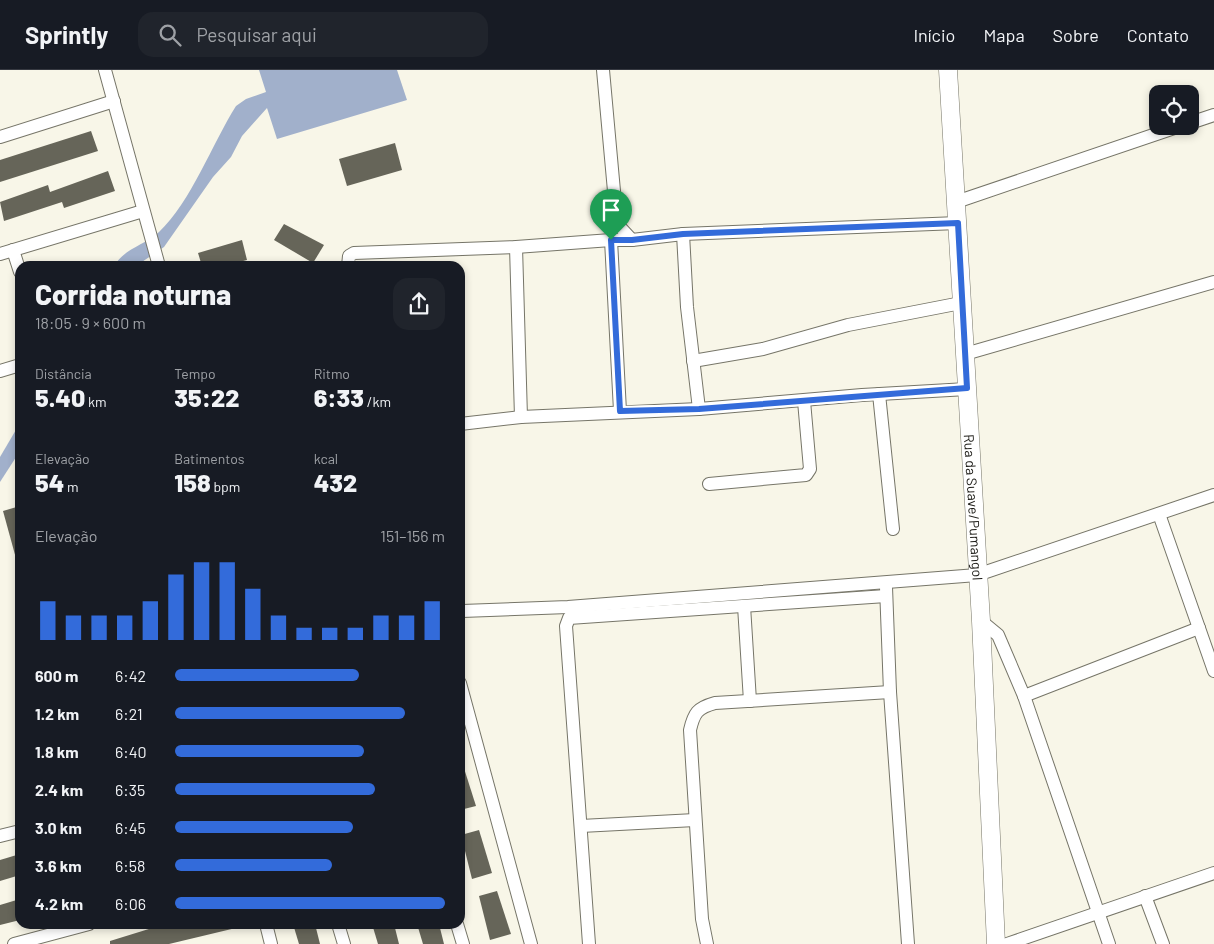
<!DOCTYPE html>
<html lang="pt">
<head>
<meta charset="utf-8">
<style>
	body { margin:0; font-family:Barlow,sans-serif; background:#20242c; color:#f1f3f6; height:100vh; display:flex; flex-direction:column; font-size:19px; white-space:nowrap }
	* { box-sizing:border-box; margin:0 }
	p { font-size:16px; color:#9ea1a6 }
	.icon { flex:none; width:28px; height:28px; fill:none; stroke:currentColor; stroke-width:2; stroke-linecap:round; stroke-linejoin:round }
	.map { position:relative; flex:1; overflow:hidden }
	.details { position:absolute; left:15px; top:191px; width:450px; height:668px; display:flex; flex-direction:column; background:#171b24; border-radius:15px; box-shadow:0 2px 8px #0003 }
	.details>* { flex:none }
	.fabs { position:absolute; left:1149px; top:15px; display:grid; gap:10px }
	.fabs a { display:grid; place-items:center; width:50px; height:50px; border-radius:10px; background:#171b24; box-shadow:0 2px 8px #0003; font-size:25px }
	.pin { position:absolute; display:grid; place-items:center; width:42px; height:42px; color:#fff; margin:-51px -21px; border-radius:50% 50% 50% 0; rotate:-45deg; box-shadow:0 0 5px #0007 }
	.pin .icon { rotate:45deg }
	.round { display:grid; place-items:center; flex:none; width:52px; height:52px; border-radius:15px; background:#20242c }
	.headline { display:flex; align-items:center; justify-content:space-between; height:85px; padding:0 20px }
	h1 { font-size:28px; font-weight:800; line-height:38px }
	.metrics { display:grid; grid-template-columns:repeat(3,1fr); gap:8px; height:85px; padding:5px 20px }
	.metrics div { display:grid; align-content:center }
	.metrics b { font-size:25px; font-weight:800 }
	.metrics small { font-size:14px; font-weight:400 }
	.metrics p { font-size:14px }
	.chart { height:140px; padding:10px 20px }
	.chart p { display:flex; justify-content:space-between }
	.chart svg { width:100%; height:90px; margin-top:5px; stroke:#336bda; stroke-width:6 }
	ul { padding:0 20px; list-style:none; font-size:16px }
	li { display:grid; grid-template-columns:80px 60px 1fr; align-items:center; height:38px }
	li i { height:12px; border-radius:6px; background:#336bda }
	header { display:flex; align-items:center; gap:30px; box-sizing:border-box; height:70px; padding:0 25px; background:#171b24; border-bottom:1px solid #363941 }
	header strong { font-size:24px }
	nav { display:flex; gap:28px; margin-inline-start:auto; font-size:18px }
	.search { width:350px; height:45px; background:#20242c; display:flex; align-items:center; gap:12px; box-sizing:border-box; padding:0 18px; border-radius:15px; color:#9ea1a6; font-size:19px }
	.map>svg:first-child { display:block }
	.water { fill:#a1b0cb }
	.building { fill:#666559 }
	.lines { fill:none; stroke-linecap:round; stroke-linejoin:round }
	.street-casing { stroke:#767568; stroke-width:14 }
	.secondary-casing { stroke:#767568; stroke-width:19 }
	.street { stroke:#fff; stroke-width:12 }
	.secondary { stroke:#fff; stroke-width:18 }
	.route-casing { stroke:#fff; stroke-width:10 }
	.route { stroke:#336bda; stroke-width:6 }
	.labels { text-anchor:middle; dominant-baseline:central; stroke-width:4; stroke-linejoin:round; paint-order:stroke }
	.street-label { font-size:14px; fill:#181712; stroke:#fff }
</style>
</head>
<body>
<header>
<strong>Sprintly</strong>
<div class="search"><svg class="icon" aria-label="search" viewBox="0 0 24 24"><circle cx="10" cy="10" r="6"/><path d="M15 15l6 6"/></svg>Pesquisar aqui</div>
<nav><a>Início</a><a>Mapa</a><a>Sobre</a><a>Contato</a></nav>
</header>
<div class="map">
<svg width="1214" height="874" viewBox="0 0 1214 874">
	<rect width="100%" height="100%" fill="#f8f6e8"/>
	<g class="water">
		<path d="M259,0H397L407,30L277,69L267,38L242,66L231,87L213,107L164,177L136,196H114C126,177 144,176 159,162C191,132 212,74 236,36L246,29L266,22Z"/>
		<polygon points="20,353 20,381 0,412 0,387"/>
	</g>
	<g class="building">
		<polygon points="91,61 98,81 0,112 0,90"/>
		<polygon points="395,73 402,100 347,116 339,89"/>
		<polygon points="108,101 115,121 64,138 62,132 4,151 0,132 48,115 50,122"/>
		<polygon points="284,154 324,175 313,193 274,170"/>
		<polygon points="242,170 247,190 224,196 202,196 198,183"/>
		<polygon points="20,436 20,492 17,492 3,441"/>
		<polygon points="460,692 462,692 476,736 460,740"/>
		<polygon points="479,760 492,803 472,809 461,765"/>
		<polygon points="20,784 20,805 0,811 0,790"/>
		<polygon points="497,821 511,864 490,870 479,826"/>
		<polygon points="20,829 20,850 0,855 0,835"/>
		<polygon points="165,854 240,854 240,857 169,874 110,874 110,871"/>
		<polygon points="293,854 315,854 320,874 299,874"/>
		<polygon points="372,854 394,854 399,874 378,874"/>
		<polygon points="417,854 439,854 444,874 423,874"/>
	</g>
	<g class="lines">
		<g class="street-casing">
			<g id="street">
				<polyline points="105,0 159,196"/>
				<polyline points="603,0 617,154 632,170"/>
				<polyline points="1190,53 1214,45"/>
				<polyline points="0,67 114,31"/>
				<polyline points="956,132 1180,56"/>
				<polyline points="683,164 687,237 699,339"/>
				<polyline points="611,170 620,341"/>
				<polyline points="516,177 521,347"/>
				<polyline points="13,180 20,202"/>
				<polyline points="0,184 143,141"/>
				<polyline points="348,196 349,186 354,183 516,177 611,170 632,170 683,164 958,153"/>
				<polyline points="965,284 1214,212"/>
				<polyline points="693,291 763,279 848,255 961,233"/>
				<polyline points="0,301 20,295"/>
				<polyline points="879,324 893,459"/>
				<polyline points="460,354 521,347 699,339 862,325 967,319"/>
				<polyline points="709,414 806,405 810,399 804,331"/>
				<polyline points="1159,444 1214,601"/>
				<polyline points="886,517 890,622 908,874"/>
				<polyline points="744,536 750,631"/>
				<polyline points="462,541 568,537 977,505 1214,425"/>
				<polyline points="981,551 998,565 1024,626 1109,874"/>
				<polyline points="460,613 531,874"/>
				<polyline points="1024,626 1199,558"/>
				<polyline points="581,756 695,750"/>
				<polyline points="0,766 20,761"/>
				<polyline points="1145,826 1163,874"/>
				<polyline points="266,854 271,874"/>
				<polyline points="338,854 344,874"/>
				<polyline points="457,854 463,874"/>
				<polyline points="14,874 89,854"/>
				<polyline points="589,874 566,556 569,548 886,526"/>
				<path d="M707,874L702,849L690,660C694,643 697,638 715,633L890,622"/>
				<polyline points="1007,874 1214,803"/>
			</g>
		</g>
		<g class="secondary-casing">
			<g id="secondary">
				<path id="s1" d="M948,0L981,551L996,874"/>
			</g>
		</g>
		<use href="#street" class="street"/>
		<use href="#secondary" class="secondary"/>
	</g>
	<g class="lines">
		<g class="route-casing">
			<polygon id="route" points="958,153 967,318 699,339 620,341 611,170 632,170 683,164"/>
		</g>
		<use href="#route" class="route"/>
	</g>
	<g class="labels">
		<g class="street-label">
			<text stroke="none"><textPath href="#s1" startOffset="438">Rua da Suave/Pumangol</textPath></text>
		</g>
	</g>
</svg>
<div class="fabs">
<a><svg class="icon" aria-label="locate" viewBox="0 0 24 24"><circle cx="12" cy="12" r="6"/><path d="M12 2v4M12 18v4M2 12h4M18 12h4"/></svg></a>
</div>
<div class="pin" style="left:611px;top:170px;background:#1e9e55"><svg class="icon" aria-label="arrive" viewBox="0 0 24 24"><path d="M6 21V4h12l-3 4 3 4H6"/></svg></div>
<section class="details">
<div class="headline"><div><h1>Corrida noturna</h1><p>18:05 · 9 × 600 m</p></div><a class="round"><svg class="icon" aria-label="share" viewBox="0 0 24 24"><path d="M12 15V3M7 8l5-5 5 5M5 13v7h14v-7"/></svg></a></div>
<div class="metrics">
<div><p>Distância</p><b>5.40<small> km</small></b></div>
<div><p>Tempo</p><b>35:22</b></div>
<div><p>Ritmo</p><b>6:33<small> /km</small></b></div>
</div>
<div class="metrics">
<div><p>Elevação</p><b>54<small> m</small></b></div>
<div><p>Batimentos</p><b>158<small> bpm</small></b></div>
<div><p>kcal</p><b>432</b></div>
</div>
<div class="chart"><p><span>Elevação</span>151–156 m</p>
<svg viewBox="0 0 160 44" preserveAspectRatio="none"><path d="M5 44V25M15 44V32M25 44V32M35 44V32M45 44V25M55 44V12M65 44V6M75 44V6M85 44V19M95 44V32M105 44V38M115 44V38M125 44V38M135 44V32M145 44V32M155 44V25"/></svg>
</div>
<ul>
<li><b>600 m</b>6:42<i style="width:68%"></i></li>
<li><b>1.2 km</b>6:21<i style="width:85%"></i></li>
<li><b>1.8 km</b>6:40<i style="width:70%"></i></li>
<li><b>2.4 km</b>6:35<i style="width:74%"></i></li>
<li><b>3.0 km</b>6:45<i style="width:66%"></i></li>
<li><b>3.6 km</b>6:58<i style="width:58%"></i></li>
<li><b>4.2 km</b>6:06<i style="width:100%"></i></li>
</ul>
</section>
</div>
</body>
</html>
